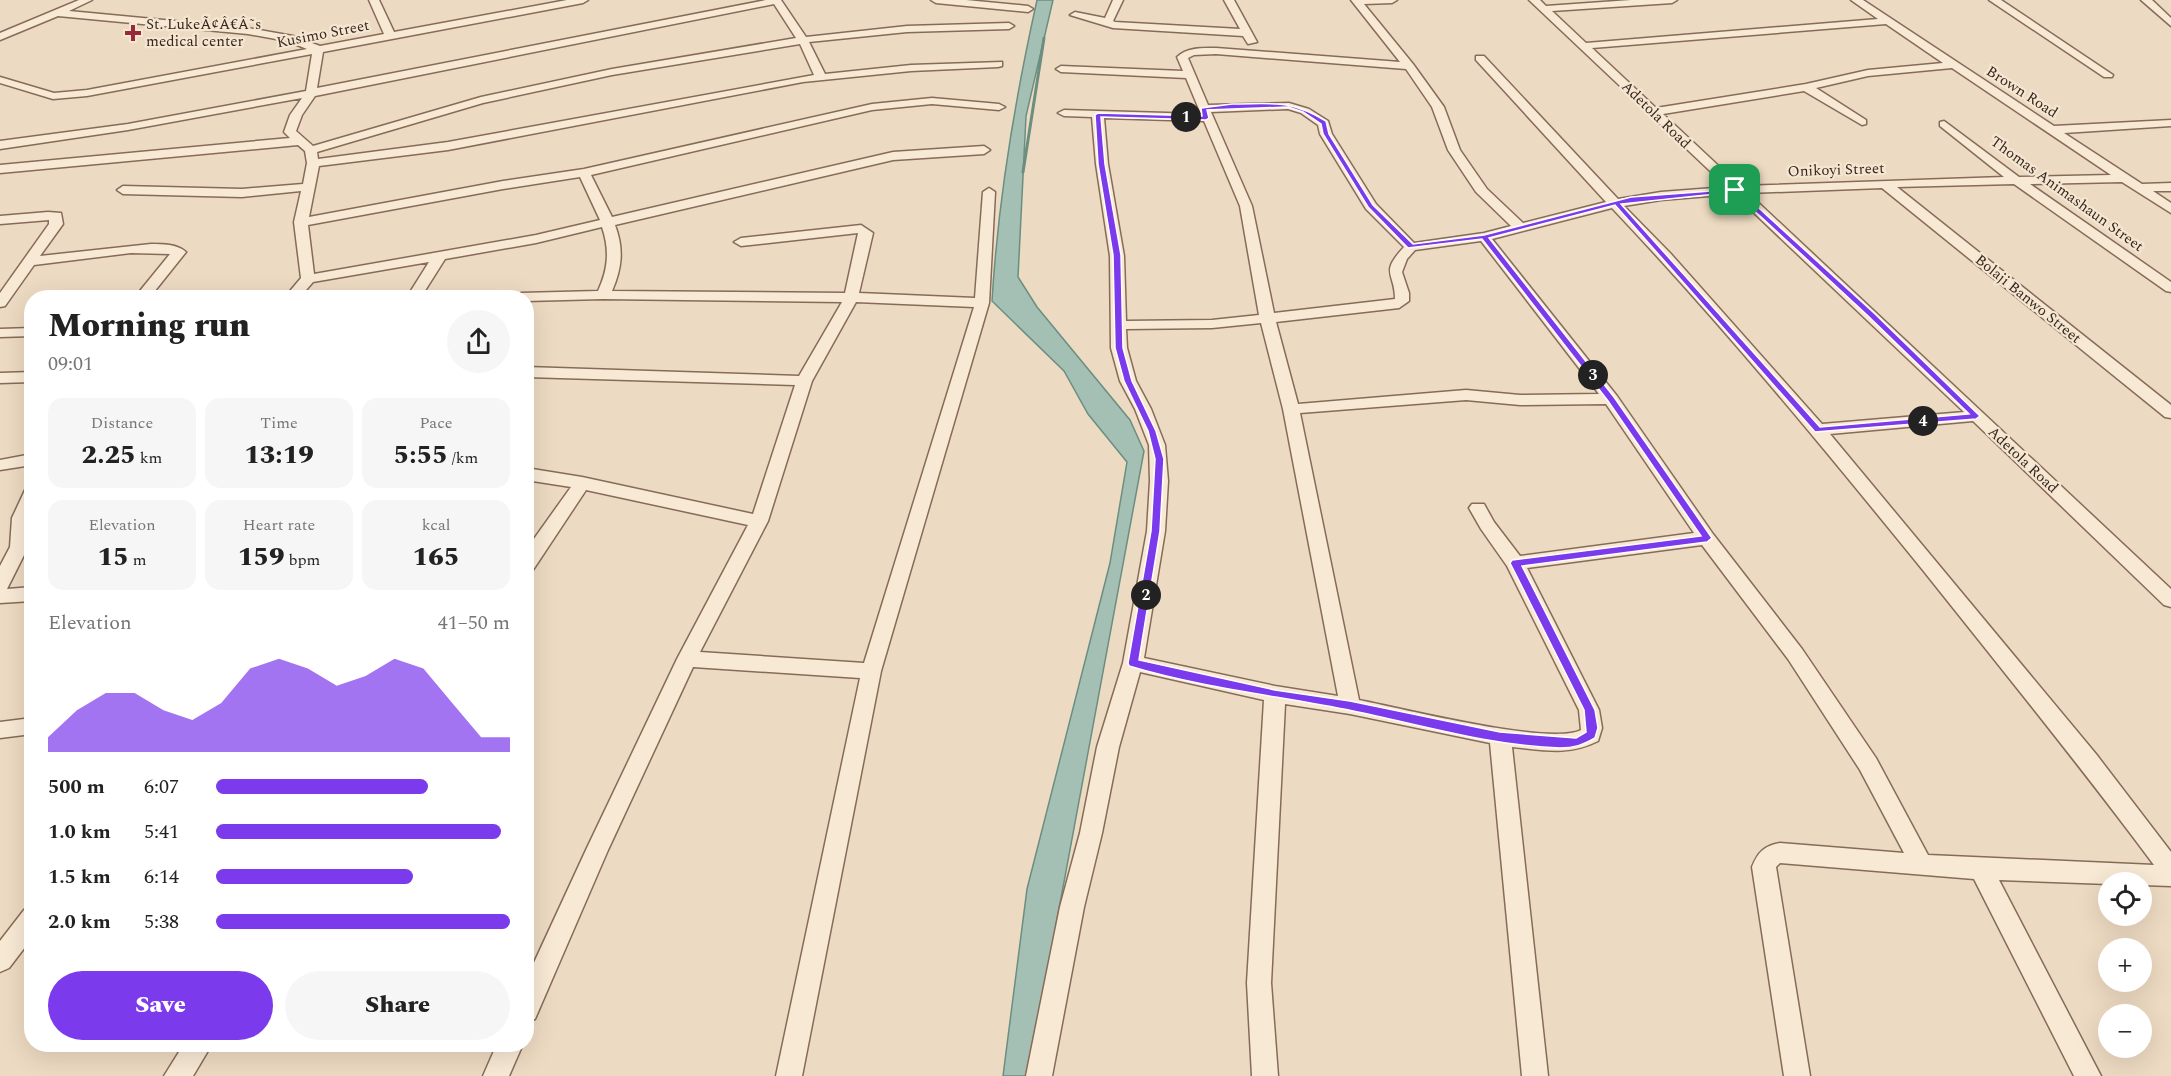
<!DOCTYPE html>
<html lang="en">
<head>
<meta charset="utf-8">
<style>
	body { margin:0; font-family:Spectral,serif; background:#f6f6f6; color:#222; height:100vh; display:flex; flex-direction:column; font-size:22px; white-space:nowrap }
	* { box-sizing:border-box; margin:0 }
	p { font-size:20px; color:#767676 }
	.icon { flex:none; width:33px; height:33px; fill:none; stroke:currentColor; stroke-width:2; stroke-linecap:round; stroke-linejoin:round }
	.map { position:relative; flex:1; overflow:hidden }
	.sheet { position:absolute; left:24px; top:290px; width:510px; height:762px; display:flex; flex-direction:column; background:#fff; border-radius:24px; box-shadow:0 6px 24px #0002 }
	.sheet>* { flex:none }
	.fabs { position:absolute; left:2098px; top:872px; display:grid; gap:12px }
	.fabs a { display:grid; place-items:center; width:54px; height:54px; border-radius:50%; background:#fff; box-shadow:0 6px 24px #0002; font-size:30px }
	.pin { position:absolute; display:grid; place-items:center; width:51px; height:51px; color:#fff; margin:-26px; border-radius:12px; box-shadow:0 3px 9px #0006 }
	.km { position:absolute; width:30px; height:30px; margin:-15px; border-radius:50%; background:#222; color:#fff; font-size:16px; line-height:30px; text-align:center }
	.round { display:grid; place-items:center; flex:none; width:63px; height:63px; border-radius:32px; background:#f6f6f6 }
	.head { display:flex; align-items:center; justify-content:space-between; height:102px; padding:0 24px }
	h1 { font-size:33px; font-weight:800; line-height:45px }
	.metrics { display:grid; grid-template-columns:repeat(3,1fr); gap:9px; height:102px; padding:6px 24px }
	.metrics div { display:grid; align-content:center; border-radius:15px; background:#f6f6f6; text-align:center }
	.metrics b { font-size:26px; font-weight:800 }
	.metrics small { font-size:16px; font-weight:400 }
	.metrics p { font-size:16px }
	.chart { height:168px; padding:12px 24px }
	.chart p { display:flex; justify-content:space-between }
	.chart svg { width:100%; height:108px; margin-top:6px; fill:#7c3aed; opacity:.7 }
	.button { display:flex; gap:12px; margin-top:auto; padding:12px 24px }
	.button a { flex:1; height:69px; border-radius:36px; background:#7c3aed; color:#fff; font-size:24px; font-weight:800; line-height:69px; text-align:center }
	.button a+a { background:#f6f6f6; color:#222 }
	ul { padding:0 24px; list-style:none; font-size:20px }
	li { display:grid; grid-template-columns:96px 72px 1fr; align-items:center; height:45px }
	li i { height:15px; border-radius:8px; background:#7c3aed }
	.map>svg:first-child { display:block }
	.water { fill:#a4c0b4; stroke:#6b8e80; stroke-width:1.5 }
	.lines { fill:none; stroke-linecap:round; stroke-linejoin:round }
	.stream { stroke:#6b8e80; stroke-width:3 }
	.minor-casing { stroke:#876b59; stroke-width:3 }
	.minor { fill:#f8e9d5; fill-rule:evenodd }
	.route { fill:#7c3aed; stroke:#fff; stroke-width:1.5; fill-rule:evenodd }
	.poi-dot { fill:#962a3a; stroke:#f5e6d1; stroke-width:2 }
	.labels { text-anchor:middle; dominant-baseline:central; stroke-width:4.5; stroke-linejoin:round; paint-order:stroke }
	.far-poi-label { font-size:15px; fill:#37261d; stroke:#f5e6d1; text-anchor:start }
	.far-street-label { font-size:15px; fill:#37261d; stroke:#f5e6d1 }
</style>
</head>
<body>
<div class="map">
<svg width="2171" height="1076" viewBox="0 0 2171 1076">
	<rect width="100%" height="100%" fill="#eddac2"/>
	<path class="water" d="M1037,0H1053L1026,116L1018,277L1037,307L1130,420L1144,451L1028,1076H1003L1027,889L1110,563L1127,462L1088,414L1064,371L992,301C998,200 1015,99 1037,0Z"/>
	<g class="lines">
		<polyline class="stream" points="1023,172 1044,38"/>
		<g class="minor-casing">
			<g id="minor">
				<path d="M79,0H92L69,11L248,28L293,36L320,46L384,34L369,0H379L394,32L567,0H588L583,3L323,52L317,88L766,0H781L806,37L907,26L1009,23L1014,26L1009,29L907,32L809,42L825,74L911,65L1002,62V66L998,67L911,71L803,82L448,150L319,166L309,217L503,181L584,169L872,104L932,98L999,104L1005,107L999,110L932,104L872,110L591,175L612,217L893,152L984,146L990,150L984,154L893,160L615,225C624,249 622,268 612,291L845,293L858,233L741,246L734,242L741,238L861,225L873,233L859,293L975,298L983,192L989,188L995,192L989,303L881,671L802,1076H776L860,678L693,667L608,850L535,1019L526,1022V980L586,850L677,659L748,525L586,490L533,570L526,571V550L571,487L526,480V468L582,477L753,514L795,385L526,377V367L799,376L842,302L603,299L526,301V297H514L521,293L598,291C608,269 610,251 602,227L536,243L445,259L421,297H407L429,262L313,282L300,297H285L301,278L294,222L301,191L242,197L123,194L117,190L123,186L242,189L303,184L307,163L305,151L298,145L0,173V165L290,138L284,132L290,115L302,98L128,130L0,149V141L128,124L306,91L312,54L87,96L53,99L0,83V77L54,93L87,90L307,49L287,41L248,34L58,16L0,40V33ZM774,4L796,38L612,69L481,97L313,146L296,131L302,115L315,96ZM800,44L814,75L448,142L318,159L317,152L483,103L612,75ZM580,177L600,220L536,235L314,274L308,225L503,189ZM856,302L974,307L864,663L700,652L768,521L812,381Z"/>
				<polygon points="931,0 966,0 1028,6 1033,9 1028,12 936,3"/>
				<polygon points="1113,0 1123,0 1113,21 1115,22 1240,29 1224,0 1234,0 1257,42 1248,44 1243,36 1113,28 1070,15 1075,12 1105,18"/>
				<path d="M1351,0H1397L1392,3L1364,4L1413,64L1444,107L1460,150L1487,189L1523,223L1606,202L1476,60V56H1484L1618,199L1661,192L1727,187L1529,0H1540L1546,6L1631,0H1677L1672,3L1552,11L1586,43L1878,19L1851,0H1863L2054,126L2171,120V126L2064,133L2142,184L2171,183V191H2153L2171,203V213L2122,182L2030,184L2171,282V292L2166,291L2014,184L1897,187L2171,405V418L2165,417L1882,188L1748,193L2171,589V607L2164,605L1973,421L1830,434L2096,754L2171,852V886L2142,885V882H2109V884L1999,880L2101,1076H2074L1974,879L1780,863L1776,867L1810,1076H1784L1752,867C1758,852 1764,846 1780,843L1904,853L1860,770L1788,659L1702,545L1527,568L1599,710L1602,728L1598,741C1568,756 1544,750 1512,747L1548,1076H1522L1490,743L1350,714L1285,704L1271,983L1278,1076H1252L1247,983L1264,700L1140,672L1119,747L1102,833L1084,907L1052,1076H1026L1060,907L1080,833L1097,747L1123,663L1147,531L1150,481L1149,445L1135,409L1120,381L1111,348L1110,256L1096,164L1092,117L1064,116L1058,113L1064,110L1201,114L1186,78L1061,72L1056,69L1061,66L1183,71L1177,57C1188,47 1202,48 1216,48L1400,62ZM1886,24L1943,63L1868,70L1806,84L1656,108L1592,48ZM1216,54L1406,69L1432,107L1448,150L1476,192L1511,226L1484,233L1414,243L1376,204L1332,134L1328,121L1309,109L1289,103L1208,105L1188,58L1194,55ZM1952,68L2111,175L2019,177L1944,121L1940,122V126L2004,177L1740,186L1663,114L1804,91L1862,125L1866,124V120L1816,88L1868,76ZM1288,109L1301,113L1318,125L1320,134L1366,209L1404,247C1379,274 1395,272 1395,299L1274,313L1252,206L1211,112ZM1104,118L1204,121L1240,206L1259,315L1212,320L1126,321L1124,256L1108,164ZM1734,194L1964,412L1822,424L1671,254L1624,206L1661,200ZM1612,208C1721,323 1822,446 1922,569C2000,667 2079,764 2154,865L1928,855L1876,758L1802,649L1713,534L1617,396L1492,239ZM1481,241L1599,394L1520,395L1466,390L1298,404L1276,322L1399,308L1409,301V293L1402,272L1407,259L1415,250ZM1261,323L1283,409L1338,696L1275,686L1144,658L1165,531L1168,481L1165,445L1151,409L1136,381L1127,348L1126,329L1212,328ZM1466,400L1520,405L1606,404L1694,533L1520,556L1494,522L1484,504H1472L1469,508L1481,529L1507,566L1579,710L1581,730C1550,746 1400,708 1359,700L1300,413Z"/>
				<polygon points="1989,0 2001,0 2113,75 2112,77 2104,77"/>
				<polygon points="2141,0 2152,0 2171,18 2171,26"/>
				<path d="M48,212L61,213L63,224L40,256L151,244C163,244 177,244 186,252L150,297H135L170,254L131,253L34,265L5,306L0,307V293L49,224V220L0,224V216Z"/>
				<polygon points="32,328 32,336 0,337 0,329"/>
				<polygon points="32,372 32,382 0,383 0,373"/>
				<polygon points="32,454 32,465 0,470 0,460"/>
				<polygon points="32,486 28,547 7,589 32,587 32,601 0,603 0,566 10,547 12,518 26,488"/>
				<polygon points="32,718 32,734 0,738 0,722"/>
				<polygon points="32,907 32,938 9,968 0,972 0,941 24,910"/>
				<polygon points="184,1044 212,1044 193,1076 164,1076"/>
				<polygon points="497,1044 523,1044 509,1076 483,1076"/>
			</g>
		</g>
		<use href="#minor" class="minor"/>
	</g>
	<path class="route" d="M1232,104C1274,104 1289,99 1326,121L1329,134L1373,205L1413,244L1484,235L1631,197L1738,189L1873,312L1980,416L1976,419L1815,432L1615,205L1489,238L1614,397L1712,538L1707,542L1522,566L1595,710L1598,728L1595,738C1583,745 1574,748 1560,748C1491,746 1421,725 1353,711C1279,696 1202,688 1129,666L1128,663L1151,531L1155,459L1148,431L1124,381L1115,348L1113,255L1098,164L1095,115L1098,113L1202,116L1201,108ZM1288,107L1303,112L1321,124L1323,134L1368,207L1408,248L1482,239L1608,401L1701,536L1512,560L1510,563L1584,710L1586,732L1576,738L1500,732L1350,701L1275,690L1139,660L1160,531L1164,459L1156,431L1132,381L1123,348L1121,255L1105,164L1101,117L1206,120L1209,118L1207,110ZM1734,192L1867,315L1969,414L1820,427L1621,204Z"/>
	<path class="poi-dot" d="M130 24h6v6h6v6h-6v6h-6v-6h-6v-6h6z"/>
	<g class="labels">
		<g class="far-poi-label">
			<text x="146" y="24">St. LukeÃ¢Â€Â˜s<tspan x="146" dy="17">medical center</tspan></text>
		</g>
		<g class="far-street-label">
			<text transform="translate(323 34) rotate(-11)">Kusimo Street</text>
			<text transform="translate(2022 92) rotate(33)">Brown Road</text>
			<text transform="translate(1656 115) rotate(44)">Adetola Road</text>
			<text transform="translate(1836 170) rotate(-2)">Onikoyi Street</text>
			<text transform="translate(2067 194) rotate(36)">Thomas Animashaun Street</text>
			<text transform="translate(2028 299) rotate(39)">Bolaji Banwo Street</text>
			<text transform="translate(2023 460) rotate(43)">Adetola Road</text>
		</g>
	</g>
</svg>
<div class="fabs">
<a><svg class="icon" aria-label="locate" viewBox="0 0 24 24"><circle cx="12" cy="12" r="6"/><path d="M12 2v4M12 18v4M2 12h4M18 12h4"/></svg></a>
<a>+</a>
<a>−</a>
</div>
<div class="pin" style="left:1735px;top:190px;background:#1e9e55"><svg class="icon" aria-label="arrive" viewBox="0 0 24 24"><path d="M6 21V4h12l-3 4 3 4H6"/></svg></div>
<b class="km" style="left:1186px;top:117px">1</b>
<b class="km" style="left:1146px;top:595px">2</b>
<b class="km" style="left:1593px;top:375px">3</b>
<b class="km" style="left:1923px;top:421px">4</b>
<section class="sheet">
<div class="head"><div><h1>Morning run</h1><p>09:01</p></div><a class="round"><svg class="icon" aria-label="share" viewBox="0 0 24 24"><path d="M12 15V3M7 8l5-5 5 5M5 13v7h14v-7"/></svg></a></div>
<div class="metrics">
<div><p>Distance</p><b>2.25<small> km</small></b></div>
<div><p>Time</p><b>13:19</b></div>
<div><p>Pace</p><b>5:55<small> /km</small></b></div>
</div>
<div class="metrics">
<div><p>Elevation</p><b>15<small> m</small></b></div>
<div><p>Heart rate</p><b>159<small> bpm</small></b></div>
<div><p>kcal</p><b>165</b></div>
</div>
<div class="chart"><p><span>Elevation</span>41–50 m</p>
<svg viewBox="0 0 160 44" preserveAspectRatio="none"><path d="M0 44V38L10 27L20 20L30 20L40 27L50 31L60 24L70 10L80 6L90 10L100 17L110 13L120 6L130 10L140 24L150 38L160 38V44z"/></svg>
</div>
<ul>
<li><b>500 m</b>6:07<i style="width:72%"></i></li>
<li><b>1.0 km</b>5:41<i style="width:97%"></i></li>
<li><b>1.5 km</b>6:14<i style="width:67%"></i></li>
<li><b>2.0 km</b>5:38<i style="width:100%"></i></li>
</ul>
<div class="button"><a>Save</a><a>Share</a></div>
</section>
</div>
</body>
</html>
